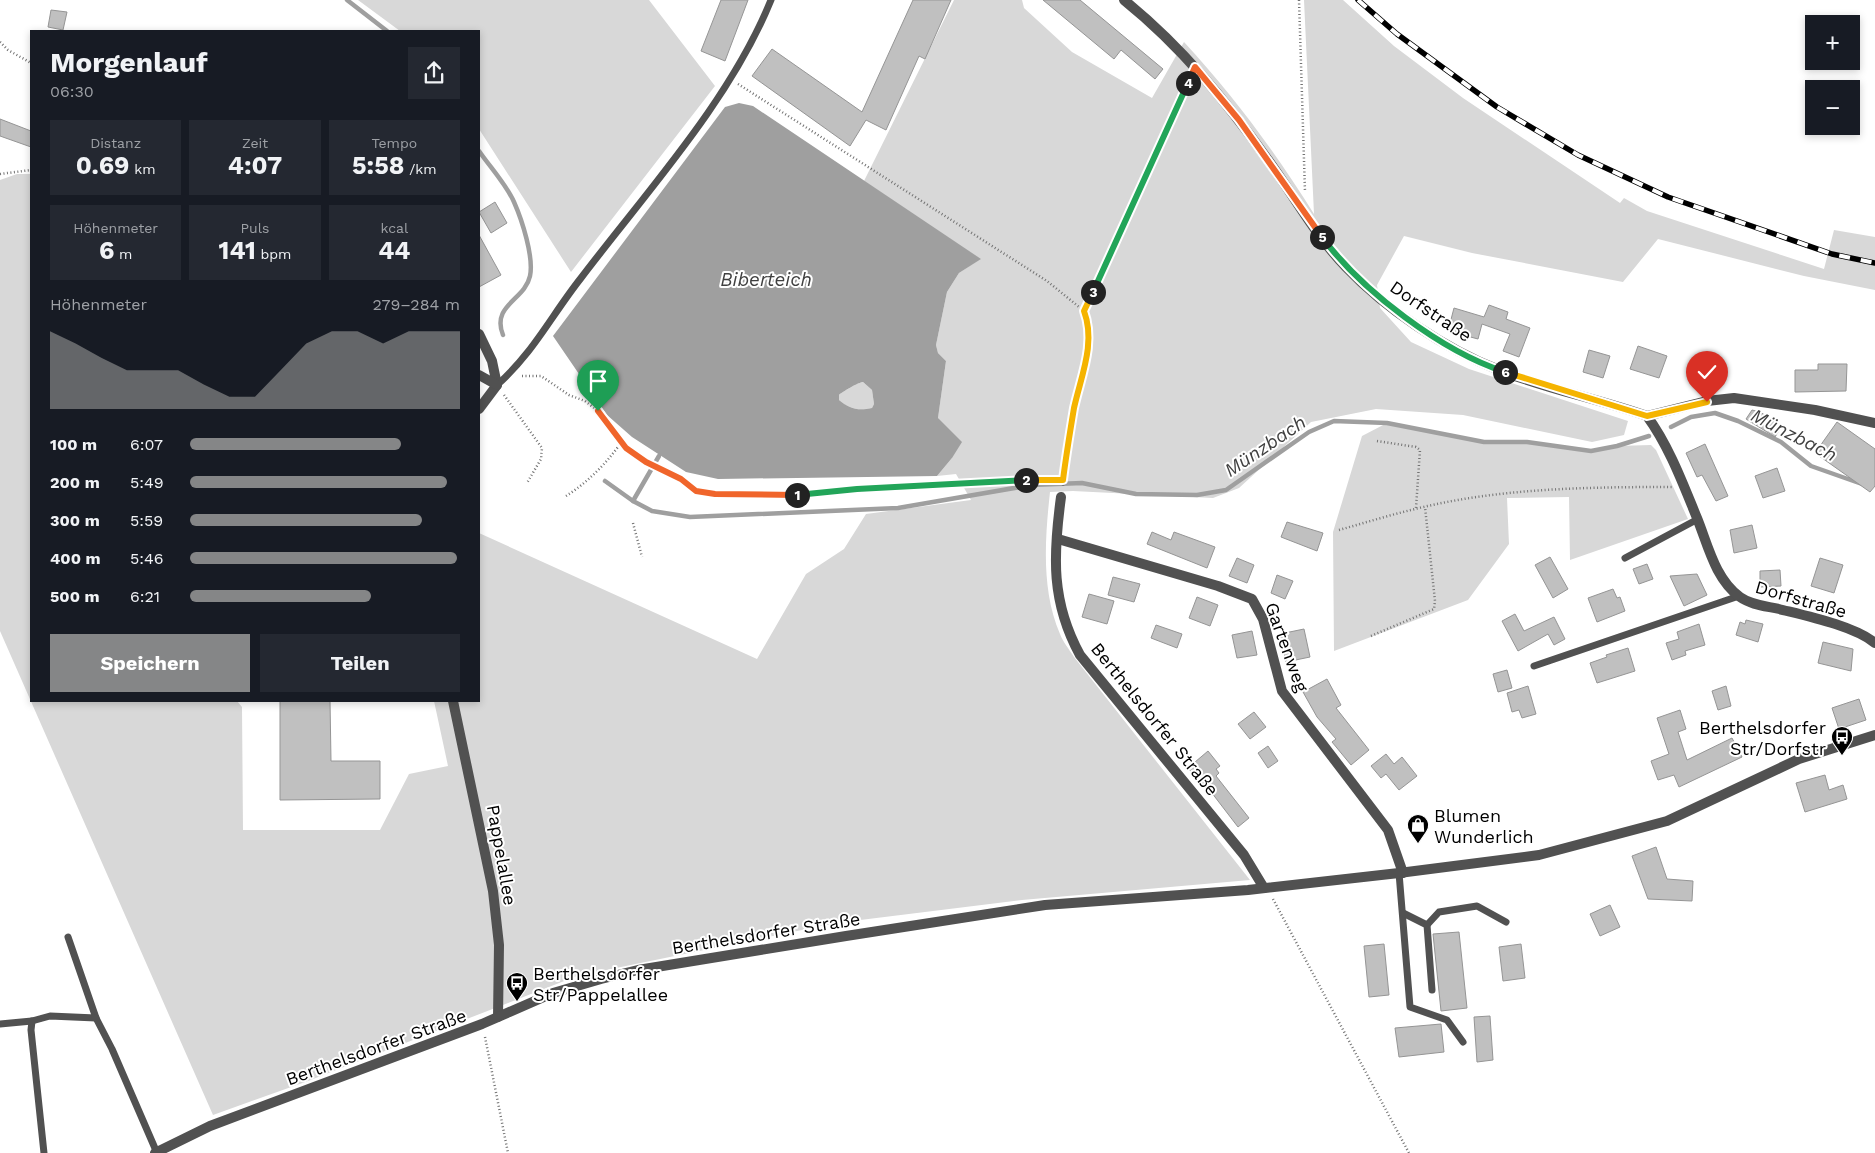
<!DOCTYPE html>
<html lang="de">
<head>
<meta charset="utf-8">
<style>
	body { margin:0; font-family:"Work Sans",sans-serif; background:#242831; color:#f1f3f6; height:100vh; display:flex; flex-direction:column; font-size:19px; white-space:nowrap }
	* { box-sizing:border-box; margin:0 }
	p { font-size:16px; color:#9ea1a6 }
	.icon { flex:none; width:28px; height:28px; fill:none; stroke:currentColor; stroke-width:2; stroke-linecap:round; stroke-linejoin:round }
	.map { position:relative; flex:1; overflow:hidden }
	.drawer { position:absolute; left:30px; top:30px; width:450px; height:672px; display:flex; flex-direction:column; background:#171b24; border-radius:0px; box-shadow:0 2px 8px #0003 }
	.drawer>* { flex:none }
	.controls { position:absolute; left:1805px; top:15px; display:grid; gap:10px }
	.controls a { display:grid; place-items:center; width:55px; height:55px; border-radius:0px; background:#171b24; box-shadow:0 2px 8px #0003; font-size:25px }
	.pin { position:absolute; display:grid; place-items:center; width:42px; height:42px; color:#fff; margin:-51px -21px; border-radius:50% 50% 50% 0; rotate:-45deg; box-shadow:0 0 5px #0007 }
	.pin .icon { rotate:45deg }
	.km { position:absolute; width:25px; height:25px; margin:-12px; border-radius:50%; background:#222; color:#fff; font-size:14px; line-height:25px; text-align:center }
	.round { display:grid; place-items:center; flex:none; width:52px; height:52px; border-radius:0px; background:#242831 }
	.summary { display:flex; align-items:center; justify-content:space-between; height:85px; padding:0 20px }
	h1 { font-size:28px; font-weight:700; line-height:38px }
	.metrics { display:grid; grid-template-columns:repeat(3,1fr); gap:8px; height:85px; padding:5px 20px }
	.metrics div { display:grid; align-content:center; border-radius:0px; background:#242831; text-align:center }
	.metrics b { font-size:25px; font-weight:700 }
	.metrics small { font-size:14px; font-weight:400 }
	.metrics p { font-size:14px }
	.chart { height:140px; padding:10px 20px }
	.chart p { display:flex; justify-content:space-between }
	.chart svg { width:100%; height:90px; margin-top:5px; fill:#858687; opacity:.7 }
	.button { display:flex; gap:10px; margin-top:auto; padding:10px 20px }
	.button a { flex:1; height:58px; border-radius:0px; background:#858687; color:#fff; font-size:20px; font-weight:700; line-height:58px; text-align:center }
	.button a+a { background:#242831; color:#f1f3f6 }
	ul { padding:0 20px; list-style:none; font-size:16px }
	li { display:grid; grid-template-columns:80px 60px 1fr; align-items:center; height:38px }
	li i { height:12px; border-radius:6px; background:#858687 }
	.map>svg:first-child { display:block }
	.green { fill:#d8d8d8 }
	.water { fill:#9f9f9f; fill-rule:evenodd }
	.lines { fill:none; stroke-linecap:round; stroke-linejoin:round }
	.stream { stroke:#9f9f9f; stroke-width:4.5 }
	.building { fill:#c0c0c0; stroke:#959595 }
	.path { stroke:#737373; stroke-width:2.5; stroke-dasharray:1 2.5; stroke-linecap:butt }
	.service { stroke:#515151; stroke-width:7 }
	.minor { stroke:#515151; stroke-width:10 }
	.tertiary { stroke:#515151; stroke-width:10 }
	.rail-casing { stroke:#000; stroke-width:5.5 }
	.rail { stroke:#fff; stroke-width:4; stroke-dasharray:11; stroke-linecap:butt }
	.split-1-casing { stroke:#fff; stroke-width:10 }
	.split-2-casing { stroke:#fff; stroke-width:10 }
	.split-3-casing { stroke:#fff; stroke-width:10 }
	.split-4-casing { stroke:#fff; stroke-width:10 }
	.split-5-casing { stroke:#fff; stroke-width:10 }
	.split-6-casing { stroke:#fff; stroke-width:10 }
	.split-7-casing { stroke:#fff; stroke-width:10 }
	.split-1 { stroke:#f0652b; stroke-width:6 }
	.split-2 { stroke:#22a559; stroke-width:6 }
	.split-3 { stroke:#f5b400; stroke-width:6 }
	.split-4 { stroke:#22a559; stroke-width:6 }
	.split-5 { stroke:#f0652b; stroke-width:6 }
	.split-6 { stroke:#22a559; stroke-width:6 }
	.split-7 { stroke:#f5b400; stroke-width:6 }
	.labels { text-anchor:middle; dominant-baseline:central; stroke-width:4; stroke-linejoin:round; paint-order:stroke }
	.street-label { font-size:18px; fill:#000; stroke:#fff }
	.poi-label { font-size:18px; fill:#000; stroke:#fff; text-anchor:start }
	.water-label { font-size:19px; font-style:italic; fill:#404040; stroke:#fff }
</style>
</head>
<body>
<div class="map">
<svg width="1875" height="1153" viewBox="0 0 1875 1153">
	<rect width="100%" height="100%" fill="#fff"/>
	<g class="green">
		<polygon points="358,0 649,0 715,86 571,272 479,129 479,31 400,31"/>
		<path d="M954,0H1022L1024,8L1072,52L1152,98L1184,42C1233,95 1276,153 1314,214L1304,0H1343L1394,46L1463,98L1620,203L1624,198L1647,211L1824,269L1834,230L1875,237V290L1804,276L1658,239L1623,282L1472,253L1404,236L1377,285L1380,308L1411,342L1469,369L1628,421L1624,435L1592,442L1463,415L1376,409L1311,422L1239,488L1213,498L1073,491L1050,492C1045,538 1041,590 1060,634C1063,642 1069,649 1074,657L1250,880L1022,900L836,923L577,976L308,1081L213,1115L0,631V180L17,174H31V701H237L242,707L243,830H380L409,774L448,766L434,701H479V533L757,659L806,574L844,549L866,514L971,500L956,474L937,476L952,458L938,418L946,361L938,353L936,345L947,292L959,273L980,259L864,181Z"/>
		<path d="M863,382L872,390L874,404L872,408C858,411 850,409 839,400V395C842,392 859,382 863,382Z"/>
		<polygon points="1387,423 1484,442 1527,442 1562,448 1591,451 1617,446 1651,445 1656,450 1688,519 1570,560 1569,497 1507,498 1509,544 1468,600 1334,651 1333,532 1362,436"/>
	</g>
	<path class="water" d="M739,103L753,106L981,259L959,273L947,292L936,345L938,353L946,361L938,418L962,442L952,458L937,476L718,479L686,472L632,437L607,415L553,336L725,107ZM863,382L872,390L874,404L872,408C858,411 850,409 839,400V395C842,392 859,382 863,382Z"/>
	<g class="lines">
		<g class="stream">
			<polyline points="347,0 387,31"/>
			<path d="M479,151C490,167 506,184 514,202C522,220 534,257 530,276C525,300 491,305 503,335"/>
			<polyline points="1671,427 1691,417 1715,413 1738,421 1781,442 1811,466 1862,484"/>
			<polyline points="605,481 633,501 652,511 690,517 898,508 1032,485 1082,483 1136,494 1197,495 1226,490 1309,432 1334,421 1387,423 1484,442 1527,442 1591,451 1617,446 1649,436"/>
			<polyline points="633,501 659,456"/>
		</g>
	</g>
	<g class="building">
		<polygon points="721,0 748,0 725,61 701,51"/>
		<polygon points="913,0 951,0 925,59 919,56 886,130 866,120 850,146 752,76 772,49 862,112"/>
		<polygon points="1043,0 1080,0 1163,69 1155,79 1121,50 1114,59"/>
		<polygon points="51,10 67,12 63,30 48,27"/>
		<polygon points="0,119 31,131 31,147 0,136"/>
		<polygon points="495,202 507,223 491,233 479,212"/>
		<polygon points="479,235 501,275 479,287"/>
		<polygon points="1489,305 1508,312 1506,319 1530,328 1519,357 1503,351 1510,334 1482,324 1478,339 1448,331 1454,308 1484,317"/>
		<polygon points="1638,346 1667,356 1659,378 1630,369"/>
		<polygon points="1589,350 1610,356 1603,378 1583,372"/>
		<polygon points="1818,364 1847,364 1846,391 1795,392 1795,370 1818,370"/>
		<polygon points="1752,410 1760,412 1782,426 1775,437 1746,419"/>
		<polygon points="1837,422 1875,449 1875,486 1870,492 1815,453"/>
		<polygon points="1705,444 1728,496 1716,501 1702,475 1697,477 1686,453"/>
		<polygon points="1777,468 1785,491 1763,498 1755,476"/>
		<polygon points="1287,522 1323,533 1317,551 1281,537"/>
		<polygon points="1752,525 1757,548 1734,553 1730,530"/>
		<polygon points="1152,532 1171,540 1174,532 1215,547 1207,568 1147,544"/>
		<polygon points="1550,557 1568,589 1553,598 1535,565"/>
		<polygon points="1237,558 1254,565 1247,583 1229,576"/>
		<polygon points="1820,558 1843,565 1834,593 1811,586"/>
		<polygon points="1647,564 1653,579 1639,584 1633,569"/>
		<polygon points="1780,570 1781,586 1760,587 1760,571"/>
		<polygon points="1697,574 1707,595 1684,606 1670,576"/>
		<polygon points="1277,575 1293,581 1285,599 1271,593"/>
		<polygon points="1113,577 1140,584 1134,602 1108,595"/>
		<polygon points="1613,589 1617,598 1620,597 1625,611 1597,622 1588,598"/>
		<polygon points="1089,594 1114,601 1107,624 1082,617"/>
		<polygon points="1197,597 1218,605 1210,626 1189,618"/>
		<polygon points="1515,614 1524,631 1554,617 1565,639 1554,645 1548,634 1518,651 1502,621"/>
		<polygon points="1746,620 1763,624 1758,642 1736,635 1740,622 1745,624"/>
		<polygon points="1699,624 1705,645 1685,651 1686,655 1672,660 1666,643 1679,639 1677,632"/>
		<polygon points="1156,625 1182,634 1177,648 1151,638"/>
		<polygon points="1304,629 1310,657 1286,662 1280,634"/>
		<polygon points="1252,631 1257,655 1237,658 1232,635"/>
		<polygon points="1823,642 1853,649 1851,671 1818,663"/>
		<polygon points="1628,648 1635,671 1597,683 1590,663 1607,657 1606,655"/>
		<polygon points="1507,670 1512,688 1498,692 1493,674"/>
		<polygon points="1327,679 1341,705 1336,708 1369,750 1351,765 1332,742 1336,739 1317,717 1303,692"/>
		<polygon points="1528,686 1536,714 1522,718 1519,710 1512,712 1507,693"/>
		<polygon points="1726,686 1731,706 1718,710 1712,691"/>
		<polygon points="1859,699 1866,720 1839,729 1832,708"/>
		<polygon points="280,701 330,701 331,761 380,761 380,799 280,800"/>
		<polygon points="1680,710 1686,729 1678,732 1687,760 1732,738 1742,757 1679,787 1674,775 1658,780 1651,761 1669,754 1657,718"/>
		<polygon points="1254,712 1266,727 1250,739 1238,724"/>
		<polygon points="1268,746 1278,761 1268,768 1258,753"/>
		<polygon points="1208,751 1220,766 1216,769 1219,773 1216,776 1249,818 1238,827 1205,784 1203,786 1188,768"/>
		<polygon points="1386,754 1394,764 1402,757 1417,776 1399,790 1386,774 1381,778 1371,766"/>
		<polygon points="1825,775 1829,790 1843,785 1847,799 1805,812 1796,783"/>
		<polygon points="1656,847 1667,879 1693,881 1692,901 1648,899 1632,856"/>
		<polygon points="1610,905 1620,927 1600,936 1590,914"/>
		<polygon points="1459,932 1467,1008 1441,1011 1433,934"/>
		<polygon points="1384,944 1389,995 1369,997 1364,946"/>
		<polygon points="1521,944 1525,978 1503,981 1499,947"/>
		<polygon points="1490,1016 1493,1060 1477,1062 1474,1017"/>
		<polygon points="1441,1024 1444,1052 1399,1057 1395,1028"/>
	</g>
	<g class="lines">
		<g class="path">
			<polyline points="1299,0 1305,192"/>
			<polyline points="0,42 8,50 31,63"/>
			<polyline points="738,84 1047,281 1084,311 1089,324 1088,354 1081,376 1068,439 1063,486"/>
			<polyline points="0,174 31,170"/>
			<polyline points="1084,311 1189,79"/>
			<polyline points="522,376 541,376 569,395 585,401 598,411 626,448 646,462 681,479 696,491 715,494 810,495 857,489 1015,480 1063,480"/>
			<polyline points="504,395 542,448 541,459 527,483"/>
			<polyline points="1377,441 1416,447 1420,450 1416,508"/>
			<path d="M566,496C587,483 609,461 622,441"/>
			<polyline points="633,523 642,557"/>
			<path d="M1339,530C1364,523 1390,515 1415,509C1499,488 1587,487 1673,487"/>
			<polyline points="1371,636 1434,609 1435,601 1425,507"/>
			<polyline points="1273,899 1409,1153"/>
			<polyline points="485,1037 508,1153"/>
		</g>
		<g class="service">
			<path d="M497,385C534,352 551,316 581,278C647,191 730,101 771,0"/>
			<polyline points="1625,558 1698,519"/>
			<polyline points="1534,666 1739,596"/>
			<polyline points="1399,873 1410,1007 1447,1020 1463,1042"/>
			<polyline points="1403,913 1427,925 1432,990"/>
			<polyline points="1427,925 1439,912 1477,906 1506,922"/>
			<polyline points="68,937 96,1018 112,1049 157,1153"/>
			<polyline points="32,1021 31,1030 44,1153"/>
			<polyline points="0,1024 32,1021 50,1016 96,1018"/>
		</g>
		<g class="minor">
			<path d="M1124,0C1181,46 1226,101 1268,160C1294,196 1315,235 1346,267C1386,309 1445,349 1499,370C1547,389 1599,399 1647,416C1669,446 1683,484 1697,518C1708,545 1715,579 1740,597C1751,605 1766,606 1779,609C1807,616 1854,626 1875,643"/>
			<polyline points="479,334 492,361 497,385 479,409"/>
			<polyline points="479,375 497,385"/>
			<polyline points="1647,416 1707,401 1734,398 1815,410 1875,423"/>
			<path d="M1061,497C1053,556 1051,602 1080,655L1244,855L1264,888"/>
			<polyline points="1058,539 1218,586 1252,599 1263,619 1282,691 1388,830 1403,873"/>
			<polyline points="453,701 493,891 499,945 498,1017"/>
		</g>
		<polyline class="tertiary" points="155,1153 210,1126 482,1024 553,993 601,979 638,970 846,936 1045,905 1248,890 1399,873 1539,855 1667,821 1799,759 1875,735"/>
		<g class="rail-casing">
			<polyline id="rail" points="1358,0 1397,34 1497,107 1578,155 1668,197 1832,254 1875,263"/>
		</g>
		<use href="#rail" class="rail"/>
	</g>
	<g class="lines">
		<g class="split-1-casing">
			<polyline id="split-1" points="598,411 626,448 646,462 681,479 696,491 715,494 797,495"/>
		</g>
		<g class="split-2-casing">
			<polyline id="split-2" points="797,495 857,489 1026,480"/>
		</g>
		<g class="split-3-casing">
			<path id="split-3" d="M1026,480H1063C1066,456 1070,432 1074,408C1081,376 1096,343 1084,311L1093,292"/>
		</g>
		<g class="split-4-casing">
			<polyline id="split-4" points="1093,292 1188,83"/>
		</g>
		<g class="split-5-casing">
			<polyline id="split-5" points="1188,83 1195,67 1239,120 1322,237"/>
		</g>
		<g class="split-6-casing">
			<path id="split-6" d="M1322,237C1362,291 1441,351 1505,372"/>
		</g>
		<g class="split-7-casing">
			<polyline id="split-7" points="1505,372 1647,416 1707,402"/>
		</g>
		<use href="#split-1" class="split-1"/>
		<use href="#split-2" class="split-2"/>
		<use href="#split-3" class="split-3"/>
		<use href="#split-4" class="split-4"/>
		<use href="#split-5" class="split-5"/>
		<use href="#split-6" class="split-6"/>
		<use href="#split-7" class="split-7"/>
	</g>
	<defs>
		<g id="bus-pin" transform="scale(1.125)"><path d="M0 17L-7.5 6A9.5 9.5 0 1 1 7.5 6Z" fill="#000" stroke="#fff"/><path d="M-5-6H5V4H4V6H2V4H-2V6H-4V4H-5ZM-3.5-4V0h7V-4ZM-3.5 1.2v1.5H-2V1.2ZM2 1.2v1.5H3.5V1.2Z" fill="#fff"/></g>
		<g id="shop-pin" transform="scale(1.125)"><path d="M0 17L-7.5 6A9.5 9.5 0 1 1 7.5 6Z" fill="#000" stroke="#fff"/><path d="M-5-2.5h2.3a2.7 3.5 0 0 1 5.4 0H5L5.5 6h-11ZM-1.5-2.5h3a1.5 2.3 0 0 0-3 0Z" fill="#fff"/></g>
	</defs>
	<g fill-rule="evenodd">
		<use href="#bus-pin" x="1842" y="737"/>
		<use href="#shop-pin" x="1418" y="825"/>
		<use href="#bus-pin" x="517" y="983"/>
	</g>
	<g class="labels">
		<g class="street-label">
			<text transform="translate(1431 311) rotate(34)">Dorfstraße</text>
			<text transform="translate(1801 599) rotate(16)">Dorfstraße</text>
			<text transform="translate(1287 647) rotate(70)">Gartenweg</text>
			<text transform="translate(1155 719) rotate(51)">Berthelsdorfer Straße</text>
			<text transform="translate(502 855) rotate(80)">Pappelallee</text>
			<text transform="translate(766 933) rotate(-9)">Berthelsdorfer Straße</text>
			<text transform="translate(376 1047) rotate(-20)">Berthelsdorfer Straße</text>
		</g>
		<g class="poi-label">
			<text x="1826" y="727" text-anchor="end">Berthelsdorfer<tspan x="1826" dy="21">Str/Dorfstr</tspan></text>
			<text x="1434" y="815">Blumen<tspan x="1434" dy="21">Wunderlich</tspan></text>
			<text x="533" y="973">Berthelsdorfer<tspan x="533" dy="21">Str/Pappelallee</tspan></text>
		</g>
		<g class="water-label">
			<text x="766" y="279">Biberteich</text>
			<text transform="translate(1794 435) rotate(27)">Münzbach</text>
			<text transform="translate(1265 446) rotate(-34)">Münzbach</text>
		</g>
	</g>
</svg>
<div class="controls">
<a>+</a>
<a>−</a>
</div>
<div class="pin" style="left:598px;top:411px;background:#1e9e55"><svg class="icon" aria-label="arrive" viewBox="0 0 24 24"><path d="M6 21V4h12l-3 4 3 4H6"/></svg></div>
<div class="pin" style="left:1707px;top:402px;background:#d93025"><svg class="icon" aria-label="check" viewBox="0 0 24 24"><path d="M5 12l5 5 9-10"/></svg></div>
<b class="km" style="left:797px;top:495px">1</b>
<b class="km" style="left:1026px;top:480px">2</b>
<b class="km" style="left:1093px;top:292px">3</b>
<b class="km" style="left:1188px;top:83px">4</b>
<b class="km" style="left:1322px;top:237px">5</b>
<b class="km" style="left:1505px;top:372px">6</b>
<section class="drawer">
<div class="summary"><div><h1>Morgenlauf</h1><p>06:30</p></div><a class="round"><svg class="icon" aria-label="share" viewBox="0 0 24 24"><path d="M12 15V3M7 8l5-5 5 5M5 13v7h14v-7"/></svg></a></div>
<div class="metrics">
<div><p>Distanz</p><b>0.69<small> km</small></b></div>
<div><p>Zeit</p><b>4:07</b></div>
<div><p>Tempo</p><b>5:58<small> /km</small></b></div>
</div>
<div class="metrics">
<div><p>Höhenmeter</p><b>6<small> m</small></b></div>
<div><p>Puls</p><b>141<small> bpm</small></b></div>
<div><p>kcal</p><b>44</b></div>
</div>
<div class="chart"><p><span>Höhenmeter</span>279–284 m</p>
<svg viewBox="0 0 160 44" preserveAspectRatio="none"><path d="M0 44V6L10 12L20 19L30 25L40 25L50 25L60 32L70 38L80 38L90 25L100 12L110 6L120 6L130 12L140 6L150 6L160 6V44z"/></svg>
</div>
<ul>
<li><b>100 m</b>6:07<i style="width:78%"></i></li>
<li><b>200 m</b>5:49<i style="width:95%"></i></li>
<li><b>300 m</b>5:59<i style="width:86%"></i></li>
<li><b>400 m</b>5:46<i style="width:99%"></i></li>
<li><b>500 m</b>6:21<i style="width:67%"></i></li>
</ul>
<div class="button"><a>Speichern</a><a>Teilen</a></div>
</section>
</div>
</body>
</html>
